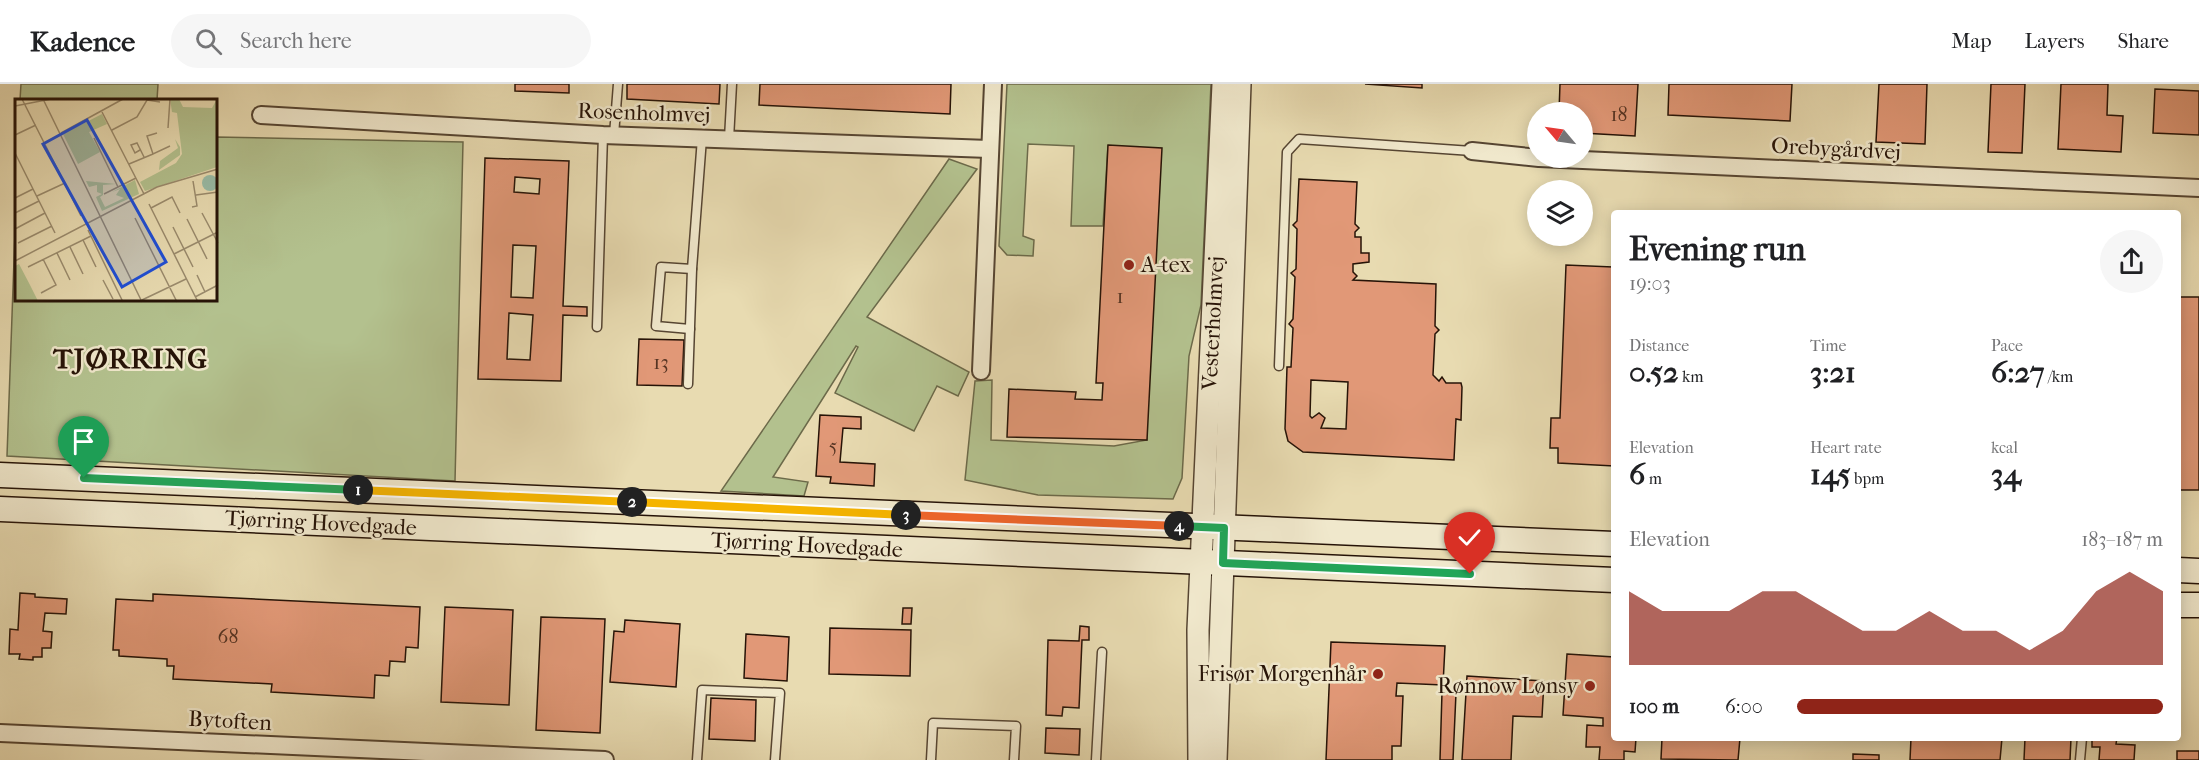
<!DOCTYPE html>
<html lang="en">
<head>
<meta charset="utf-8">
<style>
	body { margin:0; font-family:"IM FELL French Canon",serif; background:#f6f6f6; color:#202124; height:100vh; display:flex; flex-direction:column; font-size:22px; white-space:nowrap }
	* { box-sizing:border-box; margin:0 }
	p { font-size:20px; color:#757577 }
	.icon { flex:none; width:33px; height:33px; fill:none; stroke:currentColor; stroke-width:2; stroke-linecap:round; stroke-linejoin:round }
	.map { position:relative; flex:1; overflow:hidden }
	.details { position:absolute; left:1611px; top:126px; width:570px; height:531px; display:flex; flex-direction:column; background:#fff; border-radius:6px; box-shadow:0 3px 15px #0003 }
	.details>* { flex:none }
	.needle { width:39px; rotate:299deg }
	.fabs { position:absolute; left:1527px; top:18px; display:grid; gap:12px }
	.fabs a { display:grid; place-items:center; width:66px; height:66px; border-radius:50%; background:#fff; box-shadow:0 3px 15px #0003; font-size:30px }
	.pin { position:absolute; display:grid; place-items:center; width:51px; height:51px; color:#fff; margin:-62px -26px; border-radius:50% 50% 50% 0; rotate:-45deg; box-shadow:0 0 6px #0007 }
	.pin .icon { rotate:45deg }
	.km { position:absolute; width:30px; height:30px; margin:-15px; border-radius:50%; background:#222; color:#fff; font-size:16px; line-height:30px; text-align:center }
	.round { display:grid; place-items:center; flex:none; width:63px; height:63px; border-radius:32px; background:#f6f6f6 }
	.summary { display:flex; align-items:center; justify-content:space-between; height:102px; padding:0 18px }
	h1 { font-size:33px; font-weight:700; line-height:45px }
	.figures { display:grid; grid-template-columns:repeat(3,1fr); gap:9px; height:102px; padding:6px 18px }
	.figures div { display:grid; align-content:center }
	.figures b { font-size:30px; font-weight:700 }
	.figures small { font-size:16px; font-weight:400 }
	.figures p { font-size:16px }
	.chart { height:168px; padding:12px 18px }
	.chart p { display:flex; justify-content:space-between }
	.chart svg { width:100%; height:108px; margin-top:6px; fill:#8f2418; opacity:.7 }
	ul { padding:0 18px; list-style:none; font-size:20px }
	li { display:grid; grid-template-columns:96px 72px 1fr; align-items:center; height:45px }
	li i { height:15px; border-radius:8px; background:#8f2418 }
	header { display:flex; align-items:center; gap:36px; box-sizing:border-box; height:84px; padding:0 30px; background:#fff; border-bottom:2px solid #e0e0e0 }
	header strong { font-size:28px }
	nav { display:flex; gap:33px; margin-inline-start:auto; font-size:21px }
	.search { width:420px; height:54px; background:#f6f6f6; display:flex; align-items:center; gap:15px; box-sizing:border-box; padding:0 21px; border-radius:33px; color:#757577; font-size:22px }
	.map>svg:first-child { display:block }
	.green { fill:#b3c18e; stroke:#6c6a4a; stroke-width:1.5 }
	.building { fill:#e19877; stroke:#261307; stroke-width:1.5; fill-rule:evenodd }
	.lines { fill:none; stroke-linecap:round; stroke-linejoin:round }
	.service-casing { stroke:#564532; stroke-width:11 }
	.minor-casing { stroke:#564532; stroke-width:20 }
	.tertiary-casing { stroke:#564532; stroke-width:24 }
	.secondary-casing { stroke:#261307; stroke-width:27 }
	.service { stroke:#f0e8cc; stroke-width:8 }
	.minor { stroke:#f0e8cc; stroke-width:16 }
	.tertiary { stroke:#f0e8cc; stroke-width:21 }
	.secondary { stroke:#f0e8cc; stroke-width:24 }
	.split-1-casing { stroke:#fff; stroke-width:12 }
	.split-2-casing { stroke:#fff; stroke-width:12 }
	.split-3-casing { stroke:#fff; stroke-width:12 }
	.split-4-casing { stroke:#fff; stroke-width:12 }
	.split-5-casing { stroke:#fff; stroke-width:12 }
	.split-1 { stroke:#22a559; stroke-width:8 }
	.split-2 { stroke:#f5b400; stroke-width:8 }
	.split-3 { stroke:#f5b400; stroke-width:8 }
	.split-4 { stroke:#f0652b; stroke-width:8 }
	.split-5 { stroke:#22a559; stroke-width:8 }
	.poi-dot { fill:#8f2418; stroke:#f0e8cc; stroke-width:2 }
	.labels { text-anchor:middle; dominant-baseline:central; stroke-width:5; stroke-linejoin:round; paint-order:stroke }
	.number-label { font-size:20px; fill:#553423 }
	.street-label { font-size:22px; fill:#261307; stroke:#f0e8cc }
	.poi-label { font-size:22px; fill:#261307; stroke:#f0e8cc; text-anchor:end }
	.district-label { font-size:28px; font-weight:bold; letter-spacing:1.5px; fill:#261307; stroke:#f0e8cc }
	.inset-road { fill:none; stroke:#9a8b6d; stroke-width:1.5 }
	.view { fill:#1d4ed8; fill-opacity:0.15; stroke:#1d4ed8; stroke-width:3 }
	.inset-edge { fill:none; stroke:#261307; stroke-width:3 }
</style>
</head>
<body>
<header>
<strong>Kadence</strong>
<div class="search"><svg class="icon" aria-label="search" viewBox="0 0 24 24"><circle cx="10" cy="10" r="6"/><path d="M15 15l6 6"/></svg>Search here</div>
<nav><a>Map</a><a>Layers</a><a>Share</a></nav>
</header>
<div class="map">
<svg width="2199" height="676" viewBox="0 0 2199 676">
	<rect width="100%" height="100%" fill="#e8dbb1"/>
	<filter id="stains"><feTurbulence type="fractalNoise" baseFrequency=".00333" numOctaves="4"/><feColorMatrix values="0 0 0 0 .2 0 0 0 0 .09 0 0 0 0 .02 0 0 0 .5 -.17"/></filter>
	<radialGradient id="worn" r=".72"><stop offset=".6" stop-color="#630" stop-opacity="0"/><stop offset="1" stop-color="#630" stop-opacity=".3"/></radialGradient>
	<g class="green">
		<polygon points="21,0 158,0 157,16 20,16"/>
		<polygon points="1007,0 1211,0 1201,221 1189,272 1182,394 1173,415 1038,411 965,396 975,297 992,296 991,356 1114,362 1147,356 1108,61 1103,142 1071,142 1074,62 1028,60 1023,152 1034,156 1033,172 1007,171 999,162"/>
		<polygon points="216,53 463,58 455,397 7,372 16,120 16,216 216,216"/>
		<polygon points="949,75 977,85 867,233 969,288 958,312 937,302 914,347 835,309 858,263 856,262 773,393 808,398 804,412 721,407"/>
	</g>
	<g class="building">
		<polygon points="515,0 569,0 569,9 515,7"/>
		<polygon points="627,0 720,0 719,20 627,15"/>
		<polygon points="760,0 951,0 950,30 759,21"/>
		<polygon points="1365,0 1422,0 1422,4"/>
		<polygon points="1560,0 1638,0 1635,52 1582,49 1582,28 1559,28"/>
		<polygon points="1669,0 1792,0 1790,37 1668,31"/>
		<polygon points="1879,0 1927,0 1925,60 1876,58"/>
		<polygon points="1991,0 2025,0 2022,69 1988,68"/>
		<polygon points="2061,0 2108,0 2107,31 2123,32 2121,68 2058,65"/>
		<polygon points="2155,5 2199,7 2199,51 2153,49"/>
		<polygon points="1108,61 1162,64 1147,356 1007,353 1009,305 1076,308 1075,315 1102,316 1103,299 1096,299"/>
		<path d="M485,74L569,77L563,222L587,223V232L563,231L561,297L478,295ZM515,93L540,95L539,110L514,108ZM513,161L536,162L533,214L511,213ZM509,229L533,231L530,276L507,275Z"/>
		<path d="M1299,95L1357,98L1355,140L1359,144L1355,148V153H1361V169H1369V178L1353,180V188L1357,192L1353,196L1436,200L1435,242L1439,246L1435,250L1433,291L1439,297L1442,293L1446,299H1461L1462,303L1461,336L1456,335L1454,376L1303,368L1288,357L1285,345L1287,283H1291L1293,244L1289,240L1293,235L1295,193L1291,189L1296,185L1297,145L1293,141L1297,137ZM1311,296L1348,298L1346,345L1321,344L1325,334L1319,329L1312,334L1310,332Z"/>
		<polygon points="1613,175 1614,382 1558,379 1558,364 1550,364 1551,334 1560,334 1566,181 1613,183"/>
		<polygon points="2180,213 2199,213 2199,406 2178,406"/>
		<polygon points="639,255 684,256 682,302 637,301"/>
		<polygon points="820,331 861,333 861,345 843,344 840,378 875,380 874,402 830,399 831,393 816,392"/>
		<polygon points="20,509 35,510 35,513 67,515 66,530 45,529 43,547 52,548 51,564 42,564 42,573 33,573 33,576 19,575 20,570 9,570 10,545 18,546"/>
		<polygon points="153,510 420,523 418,564 406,563 405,578 390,577 389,592 375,591 374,614 271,608 272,600 173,595 174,582 167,582 167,575 119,572 119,566 113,566 116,515 153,517"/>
		<polygon points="445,523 513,526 509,621 441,618"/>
		<polygon points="903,524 912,524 911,540 902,540"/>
		<polygon points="541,533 605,535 600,649 536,646"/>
		<polygon points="625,536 680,540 676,603 610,598 614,547 624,548"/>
		<polygon points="1080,542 1089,543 1089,556 1082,556 1079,624 1063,623 1062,632 1046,631 1048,556 1079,557"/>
		<polygon points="830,544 911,546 910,592 829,590"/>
		<polygon points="746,550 789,553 787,597 744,594"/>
		<polygon points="1331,558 1445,562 1443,601 1397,599 1396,612 1403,612 1401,662 1392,662 1392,676 1326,676"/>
		<polygon points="1567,570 1614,573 1614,654 1636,654 1635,668 1624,667 1624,676 1599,676 1600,663 1586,663 1587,641 1603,642 1603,634 1563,631"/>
		<polygon points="1467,592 1544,597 1542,633 1513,632 1511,676 1462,676"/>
		<polygon points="1442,608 1456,609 1453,676 1440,676"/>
		<polygon points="711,614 756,616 755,657 709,655"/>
		<polygon points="1046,644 1080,645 1079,671 1045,669"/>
		<polygon points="1662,654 1740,654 1738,676 1661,675"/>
		<polygon points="1911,654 2002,654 2000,676 1910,676"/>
		<polygon points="2025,654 2071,654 2070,676 2024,676"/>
		<polygon points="2092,654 2117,654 2116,660 2135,661 2134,676 2099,676 2100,663 2092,663"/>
		<rect x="2177" y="667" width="22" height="9"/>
		<polygon points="1853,670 1879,671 1879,676 1853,676"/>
	</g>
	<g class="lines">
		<g class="service-casing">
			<g id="service">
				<polyline points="614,51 618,0"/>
				<polyline points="729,55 732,0"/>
				<polyline points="597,243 603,51"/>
				<polyline points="690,245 656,242 661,183 692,185"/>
				<polyline points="1279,282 1287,68 1299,55 1472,67"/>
				<polyline points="688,300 692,185 702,54"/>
				<polyline points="697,676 702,606 780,609 775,676"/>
				<polyline points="931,676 933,639 1016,642 1014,676"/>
				<polyline points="1096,676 1102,568"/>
				<polyline points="2080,676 2082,654"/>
			</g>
		</g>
		<g class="minor-casing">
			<g id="minor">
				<polyline points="261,31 603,51 989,65"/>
				<polyline points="1472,67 1539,74 2199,104"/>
				<polyline points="981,287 993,0"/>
				<polyline points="0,649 605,676"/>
			</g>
		</g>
		<g class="tertiary-casing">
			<g id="tertiary">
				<polyline points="1199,676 1198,546 1223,0"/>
				<polyline points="1216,676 1240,0"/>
			</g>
		</g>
		<g class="secondary-casing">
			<g id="secondary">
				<polyline points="0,391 1614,460"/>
				<polyline points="0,425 1614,496"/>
				<polyline points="2178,486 2199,487"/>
				<polyline points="2178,521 2199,521"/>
			</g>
		</g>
		<use href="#service" class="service"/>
		<use href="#minor" class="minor"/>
		<use href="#tertiary" class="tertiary"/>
		<use href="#secondary" class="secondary"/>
	</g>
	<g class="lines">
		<g class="split-1-casing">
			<polyline id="split-1" points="84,394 358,406"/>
		</g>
		<g class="split-2-casing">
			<polyline id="split-2" points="358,406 632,418"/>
		</g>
		<g class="split-3-casing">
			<polyline id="split-3" points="632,418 906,431"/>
		</g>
		<g class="split-4-casing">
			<polyline id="split-4" points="906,431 1179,442"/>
		</g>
		<g class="split-5-casing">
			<polyline id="split-5" points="1179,442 1224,444 1223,479 1470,490"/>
		</g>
		<use href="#split-1" class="split-1"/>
		<use href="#split-2" class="split-2"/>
		<use href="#split-3" class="split-3"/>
		<use href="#split-4" class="split-4"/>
		<use href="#split-5" class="split-5"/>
	</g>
	<g class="poi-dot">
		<circle cx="1129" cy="181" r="6"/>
		<circle cx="1378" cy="590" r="6"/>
		<circle cx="1590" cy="602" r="6"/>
	</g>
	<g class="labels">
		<g class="number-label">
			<text x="1619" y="30">18</text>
			<text x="1120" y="212">1</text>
			<text x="661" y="278">13</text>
			<text x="833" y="362">5</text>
			<text x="228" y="552">68</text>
		</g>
		<g class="street-label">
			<text transform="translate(644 29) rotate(2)">Rosenholmvej</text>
			<text transform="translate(1836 65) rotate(3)">Orebygårdvej</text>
			<text transform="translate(1213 239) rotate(-87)">Vesterholmvej</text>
			<text transform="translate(321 439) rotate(3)">Tjørring Hovedgade</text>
			<text transform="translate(807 461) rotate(3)">Tjørring Hovedgade</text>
			<text transform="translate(230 637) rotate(3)">Bytoften</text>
		</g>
		<g class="poi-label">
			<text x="1141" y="181" text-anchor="start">A-tex</text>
			<text x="1366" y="590">Frisør Morgenhår</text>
			<text x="1578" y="602">Rønnow Lønsy</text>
		</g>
		<g class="district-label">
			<text x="131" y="274">TJØRRING</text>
		</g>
	</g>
	<g transform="translate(15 15)">
		<rect width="202" height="202" fill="#e8dbb1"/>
		<path d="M155,0H164L168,8L197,9L202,0V68L130,92L125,83L161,64L167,55L162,14L157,13ZM87,15L92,25L74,33L85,53L63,65L48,35ZM160,40L165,48V56L144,71L145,62L163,49ZM120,81L124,95L87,112L81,98L87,95L82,93V86L74,88L71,82L101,85L88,86V96L85,98L90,108L109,99L101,96L105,90L97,93ZM4,165L15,186L23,202H0V167Z" fill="#b3c18e"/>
		<path d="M187 84a8 8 0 1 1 16 0a8 8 0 1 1-16 0Z" fill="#98bca7"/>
		<path class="inset-road" d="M7,0L66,117M28,0L127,203M0,7L36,0M87,13L129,95M153,29L155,0M97,31L122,18L132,1L145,3M46,34L108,0M142,34L132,37L138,55L155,47M0,36L21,26M79,39L103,88M125,51L120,54L116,46L122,44L129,58M0,54L40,134M114,65L138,55M142,88L203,70M89,95L121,79M181,96L203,93M22,97L50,84M0,99L18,90M134,105L183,203M177,108L182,107L178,82M136,109L157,98L165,114M0,114L24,102M187,114L203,144M120,119L162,203M172,120L192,160M158,128L178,168M0,130L30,114M73,131L108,203M68,141L81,168M3,144L37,127M55,148L68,175M42,154L55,181M159,155L203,133M0,162L142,88M13,168L76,137M182,176L190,193M88,181L98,200M26,194L41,186L28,160M180,198L203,186M127,201L171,180"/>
		<path class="view" d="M72,21L151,163L107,188L28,45Z"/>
		<rect width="202" height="202" class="inset-edge"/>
	</g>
	<rect width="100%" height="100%" filter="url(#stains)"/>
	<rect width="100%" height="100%" fill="url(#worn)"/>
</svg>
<div class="fabs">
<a><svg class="needle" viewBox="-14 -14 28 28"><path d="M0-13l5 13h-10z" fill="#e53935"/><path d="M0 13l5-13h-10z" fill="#757577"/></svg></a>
<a><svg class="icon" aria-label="layers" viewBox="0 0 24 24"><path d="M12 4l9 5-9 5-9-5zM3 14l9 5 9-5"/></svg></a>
</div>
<div class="pin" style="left:84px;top:394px;background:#1e9e55"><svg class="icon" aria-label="arrive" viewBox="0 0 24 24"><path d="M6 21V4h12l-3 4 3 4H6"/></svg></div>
<div class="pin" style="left:1470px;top:490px;background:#d93025"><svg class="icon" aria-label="check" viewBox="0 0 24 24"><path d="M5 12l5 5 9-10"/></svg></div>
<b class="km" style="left:358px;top:406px">1</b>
<b class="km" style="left:632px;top:418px">2</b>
<b class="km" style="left:906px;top:431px">3</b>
<b class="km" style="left:1179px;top:442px">4</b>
<section class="details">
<div class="summary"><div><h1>Evening run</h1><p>19:03</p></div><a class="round"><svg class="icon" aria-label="share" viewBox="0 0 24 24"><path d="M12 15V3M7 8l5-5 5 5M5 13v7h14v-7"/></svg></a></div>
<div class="figures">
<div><p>Distance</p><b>0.52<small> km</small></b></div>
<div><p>Time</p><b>3:21</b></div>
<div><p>Pace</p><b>6:27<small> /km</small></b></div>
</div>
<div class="figures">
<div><p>Elevation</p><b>6<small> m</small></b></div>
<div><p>Heart rate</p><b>145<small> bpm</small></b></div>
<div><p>kcal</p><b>34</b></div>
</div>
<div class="chart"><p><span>Elevation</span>183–187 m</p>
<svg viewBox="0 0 160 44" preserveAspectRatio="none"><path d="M0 44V14L10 22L20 22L30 22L40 14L50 14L60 22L70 30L80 30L90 22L100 30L110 30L120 38L130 30L140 14L150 6L160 14V44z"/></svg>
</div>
<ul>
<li><b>100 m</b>6:00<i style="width:100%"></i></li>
</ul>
</section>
</div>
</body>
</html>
